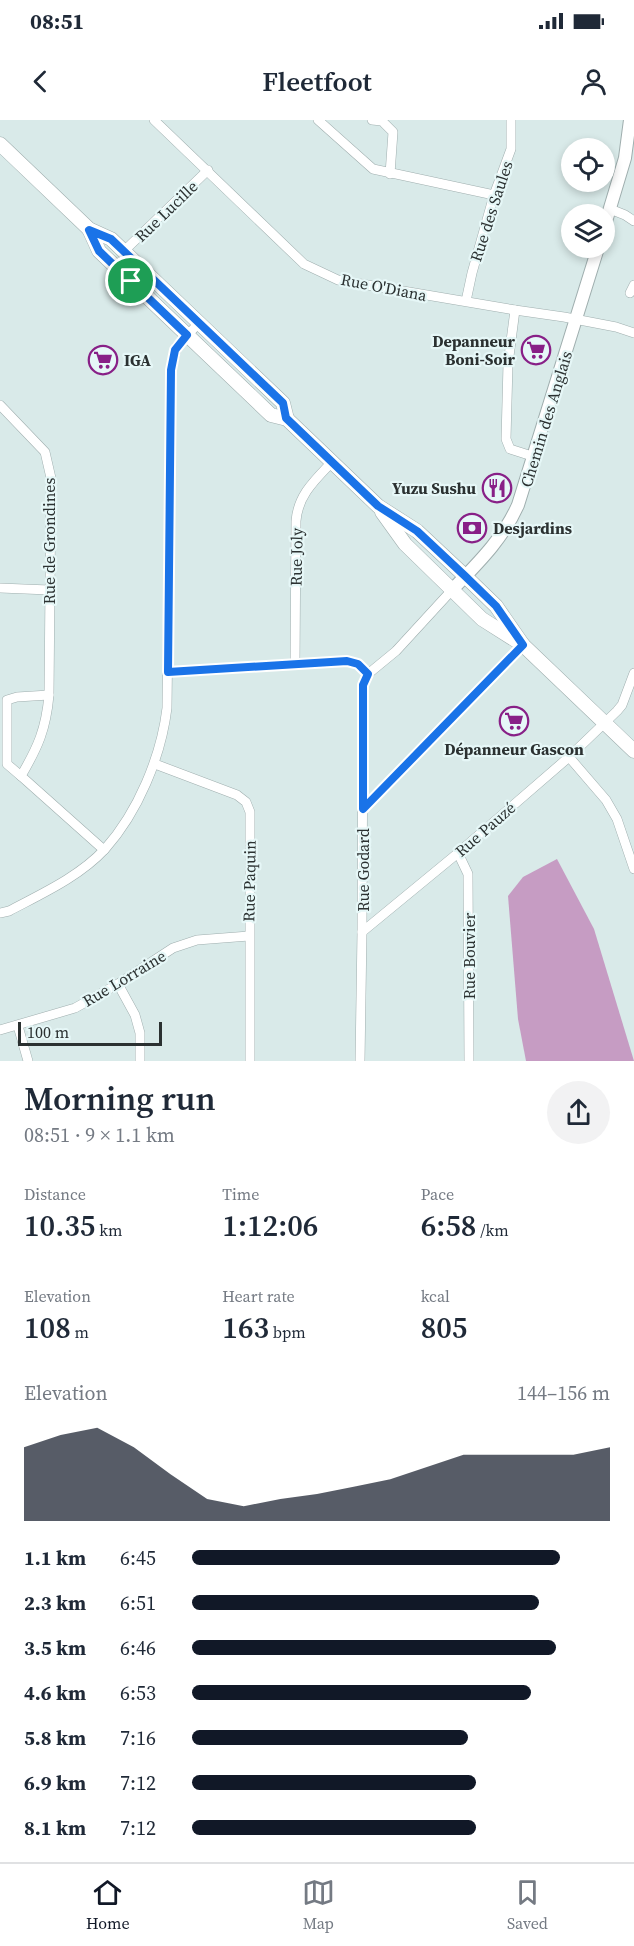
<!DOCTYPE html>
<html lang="en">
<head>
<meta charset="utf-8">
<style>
	body { margin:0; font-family:"Source Serif 4",serif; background:#f2f2f3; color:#1f2937; height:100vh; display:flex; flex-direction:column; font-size:22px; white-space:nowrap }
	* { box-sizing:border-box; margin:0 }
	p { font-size:20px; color:#747a83 }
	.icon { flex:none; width:33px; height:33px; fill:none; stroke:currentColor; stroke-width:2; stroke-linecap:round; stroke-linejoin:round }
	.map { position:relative; height:941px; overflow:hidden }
	.panel { display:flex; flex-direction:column; background:#fff; flex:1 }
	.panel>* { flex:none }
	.controls { position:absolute; left:561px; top:18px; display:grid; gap:12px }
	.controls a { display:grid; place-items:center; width:54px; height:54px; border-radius:50%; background:#fff; box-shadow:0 3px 9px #0003; font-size:30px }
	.scale { position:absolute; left:18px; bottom:15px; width:144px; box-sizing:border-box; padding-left:6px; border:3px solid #2b3131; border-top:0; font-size:16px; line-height:21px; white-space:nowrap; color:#2b3131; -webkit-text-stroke:4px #e6f7f7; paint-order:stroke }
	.pin { position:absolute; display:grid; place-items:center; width:51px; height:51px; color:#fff; margin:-26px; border:3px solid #fff; border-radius:50%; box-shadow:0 2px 6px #0007 }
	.round { display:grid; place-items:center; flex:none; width:63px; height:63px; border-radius:32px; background:#f2f2f3 }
	.overview { display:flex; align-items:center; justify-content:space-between; height:102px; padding:0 24px }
	h1 { font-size:33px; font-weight:600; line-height:45px }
	.figures { display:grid; grid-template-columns:repeat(3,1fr); gap:9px; height:102px; padding:6px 24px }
	.figures div { display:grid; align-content:center }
	.figures b { font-size:30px; font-weight:600 }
	.figures small { font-size:16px; font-weight:400 }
	.figures p { font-size:16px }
	.chart { height:168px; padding:12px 24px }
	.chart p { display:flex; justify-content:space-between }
	.chart svg { width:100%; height:108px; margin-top:6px; fill:#111827; opacity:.7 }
	ul { padding:0 24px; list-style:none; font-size:20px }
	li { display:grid; grid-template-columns:96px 72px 1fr; align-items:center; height:45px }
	li i { height:15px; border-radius:8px; background:#111827 }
	.status { display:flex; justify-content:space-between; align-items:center; height:42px; padding:0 30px; background:#fff; direction:ltr }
	.status svg { height:16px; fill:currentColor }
	header { display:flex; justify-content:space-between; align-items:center; height:78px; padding:0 24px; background:#fff; font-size:27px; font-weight:600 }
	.menu { display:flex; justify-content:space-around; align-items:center; height:84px; border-top:2px solid #e0e1e3; background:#fff; font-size:16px; color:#747a83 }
	.menu a { display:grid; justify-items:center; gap:3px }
	.menu .on { color:#111827 }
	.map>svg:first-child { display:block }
	.forest { fill:#c69cc3 }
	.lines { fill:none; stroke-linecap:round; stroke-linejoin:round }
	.minor-casing { stroke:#9faeae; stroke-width:10 }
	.tertiary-casing { stroke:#9faeae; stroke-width:14 }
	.secondary-casing { stroke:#9faeae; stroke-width:15 }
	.minor { stroke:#fff; stroke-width:9 }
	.tertiary { stroke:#fff; stroke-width:12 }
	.secondary { stroke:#fff; stroke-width:14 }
	.route-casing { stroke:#fff; stroke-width:12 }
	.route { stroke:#1a73e8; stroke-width:8 }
	.labels { text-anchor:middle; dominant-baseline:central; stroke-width:4.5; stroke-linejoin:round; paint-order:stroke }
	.street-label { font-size:16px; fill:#2b3131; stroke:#e6f7f7 }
	.poi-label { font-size:16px; font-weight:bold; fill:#2b3131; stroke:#e6f7f7; text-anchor:end }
</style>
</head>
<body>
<div class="status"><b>08:51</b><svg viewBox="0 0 49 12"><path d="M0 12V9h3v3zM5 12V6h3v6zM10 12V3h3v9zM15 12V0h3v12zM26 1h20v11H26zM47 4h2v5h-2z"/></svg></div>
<header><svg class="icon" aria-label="back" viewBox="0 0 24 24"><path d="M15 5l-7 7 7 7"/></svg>Fleetfoot<svg class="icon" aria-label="person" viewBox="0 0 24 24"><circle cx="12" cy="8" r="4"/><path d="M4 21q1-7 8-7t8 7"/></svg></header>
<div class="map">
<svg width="634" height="941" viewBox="0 0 634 941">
	<rect width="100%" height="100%" fill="#d9eae9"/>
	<polygon class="forest" points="557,739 594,809 634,941 526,941 518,899 508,776 523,757"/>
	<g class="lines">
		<g class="minor-casing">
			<g id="minor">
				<polyline points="154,0 304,144 338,160 515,190 564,197 616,207 634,213"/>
				<polyline points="318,0 373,49 494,75"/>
				<polyline points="372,0 382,1 393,12 390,54"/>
				<polyline points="610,89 625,95 634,101"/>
				<polyline points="124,131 208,50"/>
				<polyline points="630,173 634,165"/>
				<polyline points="466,181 472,153 494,75 511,29 511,0"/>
				<polyline points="515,190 508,244 506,319 510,329 535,337"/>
				<path d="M0,285L45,332L51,358L49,575C46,609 38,627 21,656L104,730"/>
				<polyline points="0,468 49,470"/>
				<path d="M295,545L296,401C298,375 315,360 332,342"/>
				<polyline points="168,552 347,541 358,544 368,554"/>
				<polyline points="569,637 606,680 617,699 634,749"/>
				<polyline points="155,644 237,675 246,682 250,692 250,941"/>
				<polyline points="21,656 7,644 7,580 17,577 49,575"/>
				<polyline points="363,689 523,525"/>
				<polyline points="458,733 468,754 469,941"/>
				<path d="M0,793L9,791C41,774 79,757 105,729C138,692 161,637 167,588L171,250L177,226L199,203"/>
				<polyline points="362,812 458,733 569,637 617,591 622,585 634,553"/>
				<polyline points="118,864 135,895 140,913 140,941"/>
				<polyline points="18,906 28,941"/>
				<polyline points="0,910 75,888 118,864 173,828 197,820 249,816"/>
				<polyline points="360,941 362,812 363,565 368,554 396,531 452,470"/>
			</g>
		</g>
		<g class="tertiary-casing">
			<g id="tertiary">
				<polyline points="604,108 625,38 630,0"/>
				<path d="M452,470C477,444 503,419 518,385L598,128"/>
			</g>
		</g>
		<g class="secondary-casing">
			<g id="secondary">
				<polyline points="0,24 89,109 111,119 283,283 287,299"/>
				<polyline points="89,109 99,131 271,295 287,299 378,386 417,411 465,456 496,486 523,525"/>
				<polyline points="382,392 405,424 482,499 523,525 634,631"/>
			</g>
		</g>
		<use href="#minor" class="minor"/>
		<use href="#tertiary" class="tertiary"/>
		<use href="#secondary" class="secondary"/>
	</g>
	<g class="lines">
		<g class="route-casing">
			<polygon id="route" points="89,110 111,119 283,283 286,298 378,386 417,411 465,456 496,486 523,525 363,689 363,565 368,554 358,544 347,541 168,552 171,250 175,230 187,215 99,131"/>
		</g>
		<use href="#route" class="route"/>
	</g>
	<defs>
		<g id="supermarket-ring" transform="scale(1.5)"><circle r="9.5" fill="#e6f7f7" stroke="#882087" stroke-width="1.5"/><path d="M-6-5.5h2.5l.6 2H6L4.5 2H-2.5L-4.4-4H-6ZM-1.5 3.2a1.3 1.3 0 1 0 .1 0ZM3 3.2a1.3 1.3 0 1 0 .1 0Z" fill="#882087"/></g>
		<g id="restaurant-ring" transform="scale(1.5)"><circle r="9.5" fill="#e6f7f7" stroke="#882087" stroke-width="1.5"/><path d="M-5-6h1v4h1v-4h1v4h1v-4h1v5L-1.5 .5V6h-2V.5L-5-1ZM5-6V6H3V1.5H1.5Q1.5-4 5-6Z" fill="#882087"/></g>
		<g id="bank-ring" transform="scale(1.5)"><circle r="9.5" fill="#e6f7f7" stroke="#882087" stroke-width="1.5"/><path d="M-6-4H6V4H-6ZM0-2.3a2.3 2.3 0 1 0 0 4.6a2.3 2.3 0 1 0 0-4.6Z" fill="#882087"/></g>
	</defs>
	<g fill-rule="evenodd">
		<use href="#supermarket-ring" x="536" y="230"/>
		<use href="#supermarket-ring" x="103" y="240"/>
		<use href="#restaurant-ring" x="497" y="368"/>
		<use href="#bank-ring" x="472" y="408"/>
		<use href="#supermarket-ring" x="514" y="601"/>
	</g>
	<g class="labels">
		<g class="street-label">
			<text transform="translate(166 91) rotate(-44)">Rue Lucille</text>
			<text transform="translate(491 91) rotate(-72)">Rue des Saules</text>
			<text transform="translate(384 167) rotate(11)">Rue O'Diana</text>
			<text transform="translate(546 299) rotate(-73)">Chemin des Anglais</text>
			<text transform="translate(49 421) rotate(-90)">Rue de Grondines</text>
			<text transform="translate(296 437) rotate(-89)">Rue Joly</text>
			<text transform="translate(485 709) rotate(-41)">Rue Pauzé</text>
			<text transform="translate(363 750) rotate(-90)">Rue Godard</text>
			<text transform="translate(249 761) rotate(-89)">Rue Paquin</text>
			<text transform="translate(469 836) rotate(-90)">Rue Bouvier</text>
			<text transform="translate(124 858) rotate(-31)">Rue Lorraine</text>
		</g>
		<g class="poi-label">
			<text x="515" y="221">Depanneur<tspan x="515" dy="18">Boni-Soir</tspan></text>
			<text x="124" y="240" text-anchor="start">IGA</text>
			<text x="476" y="368">Yuzu Sushu</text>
			<text x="493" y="408" text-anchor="start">Desjardins</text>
			<text x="514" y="629" text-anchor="middle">Dépanneur Gascon</text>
		</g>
	</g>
</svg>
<div class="controls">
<a><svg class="icon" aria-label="locate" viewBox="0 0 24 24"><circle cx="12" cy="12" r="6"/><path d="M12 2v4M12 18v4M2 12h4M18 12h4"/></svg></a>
<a><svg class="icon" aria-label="layers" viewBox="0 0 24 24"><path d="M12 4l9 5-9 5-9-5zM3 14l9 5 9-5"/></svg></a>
</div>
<div class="scale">100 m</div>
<div class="pin" style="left:131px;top:161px;background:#1e9e55"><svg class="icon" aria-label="arrive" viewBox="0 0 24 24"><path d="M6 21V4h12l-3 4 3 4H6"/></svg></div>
</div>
<section class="panel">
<div class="overview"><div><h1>Morning run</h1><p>08:51 · 9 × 1.1 km</p></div><a class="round"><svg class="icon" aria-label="share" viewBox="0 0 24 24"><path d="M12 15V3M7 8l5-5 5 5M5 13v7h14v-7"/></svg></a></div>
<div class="figures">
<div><p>Distance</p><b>10.35<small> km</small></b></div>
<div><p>Time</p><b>1:12:06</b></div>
<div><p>Pace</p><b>6:58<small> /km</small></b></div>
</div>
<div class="figures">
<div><p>Elevation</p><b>108<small> m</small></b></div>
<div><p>Heart rate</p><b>163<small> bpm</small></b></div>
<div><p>kcal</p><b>805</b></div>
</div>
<div class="chart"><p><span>Elevation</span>144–156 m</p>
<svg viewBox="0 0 160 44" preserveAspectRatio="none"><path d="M0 44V14L10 9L20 6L30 14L40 25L50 35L60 38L70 35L80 33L90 30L100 27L110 22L120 17L130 17L140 17L150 17L160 14V44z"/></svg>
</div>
<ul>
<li><b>1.1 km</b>6:45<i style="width:88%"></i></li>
<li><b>2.3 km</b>6:51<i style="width:83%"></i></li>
<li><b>3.5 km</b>6:46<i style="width:87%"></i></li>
<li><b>4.6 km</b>6:53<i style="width:81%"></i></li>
<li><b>5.8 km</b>7:16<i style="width:66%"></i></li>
<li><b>6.9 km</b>7:12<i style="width:68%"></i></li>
<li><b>8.1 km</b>7:12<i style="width:68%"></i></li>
</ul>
</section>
<nav class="menu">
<a class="on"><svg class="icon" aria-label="home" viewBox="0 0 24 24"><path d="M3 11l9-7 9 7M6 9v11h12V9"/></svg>Home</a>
<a><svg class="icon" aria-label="map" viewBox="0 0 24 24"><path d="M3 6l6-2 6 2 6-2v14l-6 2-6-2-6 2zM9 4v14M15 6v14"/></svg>Map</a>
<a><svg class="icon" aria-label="saved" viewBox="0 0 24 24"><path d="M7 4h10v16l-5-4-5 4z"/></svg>Saved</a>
</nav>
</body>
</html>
